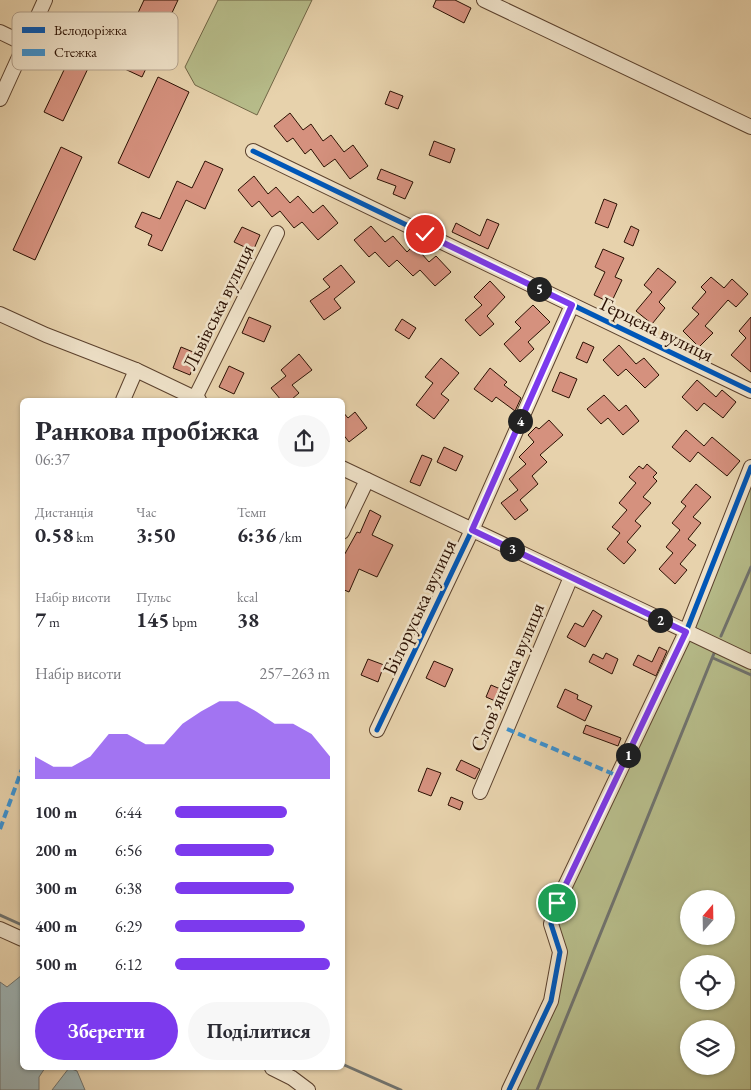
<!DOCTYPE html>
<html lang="uk">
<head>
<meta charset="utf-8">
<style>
	body { margin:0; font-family:"EB Garamond",serif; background:#f7f7f7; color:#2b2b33; height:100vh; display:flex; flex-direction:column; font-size:19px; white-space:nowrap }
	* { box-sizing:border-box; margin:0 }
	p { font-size:16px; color:#7c7c81 }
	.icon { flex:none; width:28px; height:28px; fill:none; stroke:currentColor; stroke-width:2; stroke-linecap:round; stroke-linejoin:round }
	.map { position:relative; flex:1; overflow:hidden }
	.sheet { position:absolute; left:20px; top:398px; width:325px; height:672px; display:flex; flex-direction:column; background:#fff; border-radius:8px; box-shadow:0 1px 4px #0004 }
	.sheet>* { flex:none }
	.needle { width:32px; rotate:20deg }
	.tools { position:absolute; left:680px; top:890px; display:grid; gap:10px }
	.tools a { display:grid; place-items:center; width:55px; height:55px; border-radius:50%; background:#fff; box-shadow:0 1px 4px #0004; font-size:25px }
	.pin { position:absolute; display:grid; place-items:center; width:42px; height:42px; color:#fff; margin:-21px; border:2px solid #fff; border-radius:50%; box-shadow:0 1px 5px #0007 }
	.km { position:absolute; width:25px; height:25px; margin:-12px; border-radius:50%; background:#222; color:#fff; font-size:14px; line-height:25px; text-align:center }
	.round { display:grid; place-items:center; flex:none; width:52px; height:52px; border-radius:26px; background:#f7f7f7 }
	.head { display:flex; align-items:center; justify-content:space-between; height:85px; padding:0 15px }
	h1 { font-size:28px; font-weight:700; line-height:38px }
	.metrics { display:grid; grid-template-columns:repeat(3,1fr); gap:8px; height:85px; padding:5px 15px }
	.metrics div { display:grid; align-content:center }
	.metrics b { font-size:21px; font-weight:700 }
	.metrics small { font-size:14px; font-weight:400 }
	.metrics p { font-size:14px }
	.chart { height:140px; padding:10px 15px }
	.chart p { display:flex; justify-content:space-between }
	.chart svg { width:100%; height:90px; margin-top:5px; fill:#7c3aed; opacity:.7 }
	.cta { display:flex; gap:10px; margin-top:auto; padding:10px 15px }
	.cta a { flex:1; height:58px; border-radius:30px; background:#7c3aed; color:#fff; font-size:20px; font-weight:700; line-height:58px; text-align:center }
	.cta a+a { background:#f7f7f7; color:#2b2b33 }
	ul { padding:0 15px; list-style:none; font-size:16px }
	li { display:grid; grid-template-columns:80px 60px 1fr; align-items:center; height:38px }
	li i { height:12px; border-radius:6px; background:#7c3aed }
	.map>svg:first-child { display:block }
	.green { fill:#b6bb89; stroke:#716646; fill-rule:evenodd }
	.water { fill:#9db4b6; stroke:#70736e }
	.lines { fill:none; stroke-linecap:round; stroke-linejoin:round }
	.stream { stroke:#70736e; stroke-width:3 }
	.building { fill:#d5917e; stroke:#2c1103 }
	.minor-casing { stroke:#5b412d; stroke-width:16 }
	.minor { stroke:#efe2c9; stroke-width:14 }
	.quiet { stroke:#3c92d1; stroke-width:4; stroke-dasharray:8 4; stroke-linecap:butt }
	.cycleway-casing { stroke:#efe2c9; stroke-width:8 }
	.cycleway { stroke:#0057b8; stroke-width:5 }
	.route-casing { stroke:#fff; stroke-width:10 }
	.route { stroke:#7c3aed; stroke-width:6 }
	.labels { text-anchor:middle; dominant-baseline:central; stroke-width:5; stroke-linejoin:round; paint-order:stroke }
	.street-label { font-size:20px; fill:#2c1103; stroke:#efe2c9 }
	.key { fill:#efe2c9; stroke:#b4a38e; stroke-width:1 }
	.key-label { font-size:14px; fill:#2c1103 }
</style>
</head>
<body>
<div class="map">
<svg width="751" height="1090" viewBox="0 0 751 1090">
	<rect width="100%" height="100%" fill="#e7d2ac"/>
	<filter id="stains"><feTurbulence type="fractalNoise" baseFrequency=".004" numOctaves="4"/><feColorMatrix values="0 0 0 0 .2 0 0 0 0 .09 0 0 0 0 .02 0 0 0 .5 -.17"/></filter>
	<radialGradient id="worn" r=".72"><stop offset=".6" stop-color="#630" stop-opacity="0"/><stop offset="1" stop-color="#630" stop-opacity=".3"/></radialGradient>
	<g class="green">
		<polygon points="218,0 312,0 257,115 195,85 185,67"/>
		<path d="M751,469V1090H507L551,1000L560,952L552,924ZM689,899H726V936H689ZM689,964H726V1001H689ZM689,1029H726V1066H689Z"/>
	</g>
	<g class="water">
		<polygon points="22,975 22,1068 45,1068 39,1077 39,1090 0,1090 0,982 7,987"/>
		<polygon points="69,1068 77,1071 85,1090 52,1090"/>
	</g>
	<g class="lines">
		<g class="stream">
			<polyline points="721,636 751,567"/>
			<polyline points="713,658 751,675"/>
			<polyline points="0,915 22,925"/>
			<polyline points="342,1064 401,1090"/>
			<polyline points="537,1090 715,651"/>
		</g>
	</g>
	<g class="building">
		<polygon points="144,0 178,0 142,77 114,64"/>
		<polygon points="436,0 455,0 471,8 464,23 433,7"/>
		<polygon points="83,30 102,39 63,121 44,112"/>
		<polygon points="158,77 189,92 149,178 118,163"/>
		<polygon points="390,91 403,96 398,109 385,104"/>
		<polygon points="290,113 303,130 311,124 323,141 331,135 344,152 353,145 368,166 350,179 335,159 324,167 311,149 305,154 293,138 287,142 274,126"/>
		<polygon points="434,141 455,149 450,163 429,155"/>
		<polygon points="61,147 82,157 35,260 13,250"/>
		<polygon points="205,161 223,169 205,209 186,200 162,251 148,245 152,235 135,227 142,212 160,219 177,181 192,188"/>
		<polygon points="381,169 413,182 405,199 393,194 396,186 377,179"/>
		<polygon points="254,176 268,194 276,187 290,203 298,196 313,213 323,205 338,223 318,240 302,222 294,228 280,211 272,217 259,201 252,207 238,190"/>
		<polygon points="604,199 617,204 608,228 595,223"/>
		<polygon points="487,219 499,224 488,249 452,232 456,223 480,236"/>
		<polygon points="371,226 385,242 393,236 407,252 414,245 429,262 436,256 451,272 435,286 420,270 413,276 397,260 389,267 375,252 369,257 354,240"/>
		<polygon points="631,226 639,230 633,246 624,242"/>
		<polygon points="242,227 260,235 253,251 234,242"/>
		<polygon points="603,249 624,258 615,277 622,280 611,303 594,295 605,272 595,267"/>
		<polygon points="341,265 355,282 334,299 341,308 324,320 310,301 330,287 323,279"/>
		<polygon points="658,268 676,282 659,302 665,308 652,324 636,311 652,292 644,285"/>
		<polygon points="711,277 724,288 732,279 748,294 736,307 728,300 705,326 713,333 699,347 683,331 699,314 692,308 706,292 701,287"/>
		<polygon points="490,281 505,297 487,316 494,324 480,336 465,320 482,305 474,297"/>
		<polygon points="533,305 550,322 528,342 534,349 520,362 504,344 521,328 515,322"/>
		<polygon points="249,317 271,326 264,342 242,333"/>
		<polygon points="751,317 751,372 731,355 746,338 739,331"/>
		<polygon points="402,319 416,328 409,339 395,330"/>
		<polygon points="583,342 594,347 587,363 576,358"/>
		<polygon points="619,345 636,364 644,358 659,375 645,388 626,369 618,376 603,360"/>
		<polygon points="181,347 198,354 190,375 173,368"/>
		<polygon points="299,354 312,370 292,385 299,393 291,400 281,400 271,388 286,376 281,370"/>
		<polygon points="441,358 459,373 441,394 449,400 434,419 416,405 433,383 425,377"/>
		<polygon points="229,366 244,373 234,394 219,387"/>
		<polygon points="490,368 507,382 504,385 521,398 515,411 496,397 492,402 474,389"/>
		<polygon points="560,372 577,379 569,398 552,391"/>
		<polygon points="697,380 716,397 722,390 736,402 723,418 704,403 697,411 682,397"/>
		<polygon points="604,395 619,411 626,405 639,421 623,435 608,418 601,424 587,409"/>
		<polygon points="342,411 348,418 355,412 367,428 349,442 342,433"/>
		<polygon points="549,420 563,435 540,455 547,462 532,476 538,484 520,500 528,510 515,520 501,503 518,490 509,479 526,464 519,457 534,442 528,435 536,427 539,429"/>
		<polygon points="686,430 704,446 712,437 740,461 727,476 698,452 690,462 672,447"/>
		<polygon points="444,447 463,456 456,471 437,462"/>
		<polygon points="422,455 432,459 420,486 410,482"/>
		<polygon points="647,464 657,473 653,477 657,481 643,497 651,503 635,521 641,526 627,542 636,550 624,564 607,549 620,533 612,527 627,510 619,503 636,483 629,477 639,466 643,469"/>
		<polygon points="696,484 711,497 693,517 701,523 688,539 696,545 680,564 687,570 675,584 659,569 673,553 666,547 680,530 672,523 686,506 681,502"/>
		<polygon points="370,510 381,516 372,535 393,545 377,577 359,569 349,592 342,589 342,559 357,532 360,533"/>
		<polygon points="593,610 602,616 585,647 567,637 575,623 583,627"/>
		<polygon points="659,647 667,651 656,676 633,665 638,655 652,662"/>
		<polygon points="606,653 618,659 612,674 589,662 593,654 603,659"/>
		<polygon points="368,659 384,665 378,682 361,675"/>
		<polygon points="434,661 453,669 445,687 426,678"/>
		<polygon points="491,685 505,691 500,703 486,697"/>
		<polygon points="565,689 578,695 577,699 592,706 585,721 557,707"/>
		<polygon points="586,725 621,738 618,746 583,733"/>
		<polygon points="461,760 480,769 475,779 456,770"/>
		<polygon points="427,768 441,773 431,796 418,791"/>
		<polygon points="451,797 463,802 460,810 448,805"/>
	</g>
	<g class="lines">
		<g class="minor-casing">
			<g id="minor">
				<polyline points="484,0 751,127"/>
				<polyline points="0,32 25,44"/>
				<polyline points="0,99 45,0"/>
				<polyline points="253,151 751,391"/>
				<polyline points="0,314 46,335 136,370 199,400"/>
				<polyline points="195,398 277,233"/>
				<polyline points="123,400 136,370"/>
				<polyline points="342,468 751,662"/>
				<polyline points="342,532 367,480"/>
				<polyline points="377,730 472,530 572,305"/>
				<polyline points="480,792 571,577"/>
				<polyline points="0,929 22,939"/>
				<polyline points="272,1068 292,1078 308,1090"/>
				<polyline points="509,1090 551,1001 560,952 551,924 557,903 686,632 751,467"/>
			</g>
		</g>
		<use href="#minor" class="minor"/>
		<g class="quiet">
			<polyline points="195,400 195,398"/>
			<polyline points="507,729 618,776"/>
			<polyline points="0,829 22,769"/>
		</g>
		<g class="cycleway-casing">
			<g id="cycleway">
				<polyline points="253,151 751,391"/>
				<polyline points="377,730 472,530 572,305"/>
				<polyline points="509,1090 551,1001 560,952 551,924 557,903 686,632 751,467"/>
			</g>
		</g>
		<use href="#cycleway" class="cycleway"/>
	</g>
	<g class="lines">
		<g class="route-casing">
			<polyline id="route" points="425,234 572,305 472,530 686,632 557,903"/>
		</g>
		<use href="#route" class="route"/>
	</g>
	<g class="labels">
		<g class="street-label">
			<text transform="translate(218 307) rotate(-64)">Львівська вулиця</text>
			<text transform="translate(657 329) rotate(26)">Герцена вулиця</text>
			<text transform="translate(419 607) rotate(-65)">Білоруська вулиця</text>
			<text transform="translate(507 677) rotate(-67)">Слов’янська вулиця</text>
		</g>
	</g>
	<rect x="12" y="12" width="166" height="58" rx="8" class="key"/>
	<rect x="22" y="27" width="23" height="6" fill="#0057b8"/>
	<rect x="22" y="49" width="23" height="7" fill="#3c92d1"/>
	<g class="key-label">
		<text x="54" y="35">Велодоріжка</text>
		<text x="54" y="57">Стежка</text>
	</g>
	<rect width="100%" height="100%" filter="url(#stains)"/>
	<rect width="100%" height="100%" fill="url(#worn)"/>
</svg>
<div class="tools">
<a><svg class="needle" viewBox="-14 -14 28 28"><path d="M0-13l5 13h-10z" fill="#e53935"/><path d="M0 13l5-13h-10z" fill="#7c7c81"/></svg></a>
<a><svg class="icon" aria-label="locate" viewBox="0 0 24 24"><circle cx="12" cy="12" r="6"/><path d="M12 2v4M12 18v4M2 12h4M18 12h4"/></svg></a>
<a><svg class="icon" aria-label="layers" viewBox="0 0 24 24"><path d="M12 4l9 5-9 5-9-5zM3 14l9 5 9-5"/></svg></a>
</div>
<div class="pin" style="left:557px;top:903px;background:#1e9e55"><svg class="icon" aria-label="arrive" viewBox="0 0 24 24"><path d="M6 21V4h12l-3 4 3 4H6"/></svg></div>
<div class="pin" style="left:425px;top:234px;background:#d93025"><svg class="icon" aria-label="check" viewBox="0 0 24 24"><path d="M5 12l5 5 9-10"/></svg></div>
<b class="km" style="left:628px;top:755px">1</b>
<b class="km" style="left:660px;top:620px">2</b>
<b class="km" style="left:512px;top:549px">3</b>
<b class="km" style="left:520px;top:421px">4</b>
<b class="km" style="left:539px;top:289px">5</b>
<section class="sheet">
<div class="head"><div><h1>Ранкова пробіжка</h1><p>06:37</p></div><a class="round"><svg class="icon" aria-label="share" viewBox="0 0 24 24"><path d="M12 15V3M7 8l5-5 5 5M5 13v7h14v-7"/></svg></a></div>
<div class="metrics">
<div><p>Дистанція</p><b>0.58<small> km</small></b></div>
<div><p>Час</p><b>3:50</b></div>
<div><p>Темп</p><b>6:36<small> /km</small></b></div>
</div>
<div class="metrics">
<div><p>Набір висоти</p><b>7<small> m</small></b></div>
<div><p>Пульс</p><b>145<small> bpm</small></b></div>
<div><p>kcal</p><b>38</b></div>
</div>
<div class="chart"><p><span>Набір висоти</span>257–263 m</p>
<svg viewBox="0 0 160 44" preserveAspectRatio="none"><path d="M0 44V33L10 38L20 38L30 33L40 22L50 22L60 27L70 27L80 17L90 11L100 6L110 6L120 11L130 17L140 17L150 22L160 33V44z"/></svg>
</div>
<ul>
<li><b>100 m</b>6:44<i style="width:72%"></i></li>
<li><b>200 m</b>6:56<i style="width:64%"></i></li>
<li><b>300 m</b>6:38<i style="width:77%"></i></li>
<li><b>400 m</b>6:29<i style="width:84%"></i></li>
<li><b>500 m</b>6:12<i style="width:100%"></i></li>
</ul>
<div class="cta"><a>Зберегти</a><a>Поділитися</a></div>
</section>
</div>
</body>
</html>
